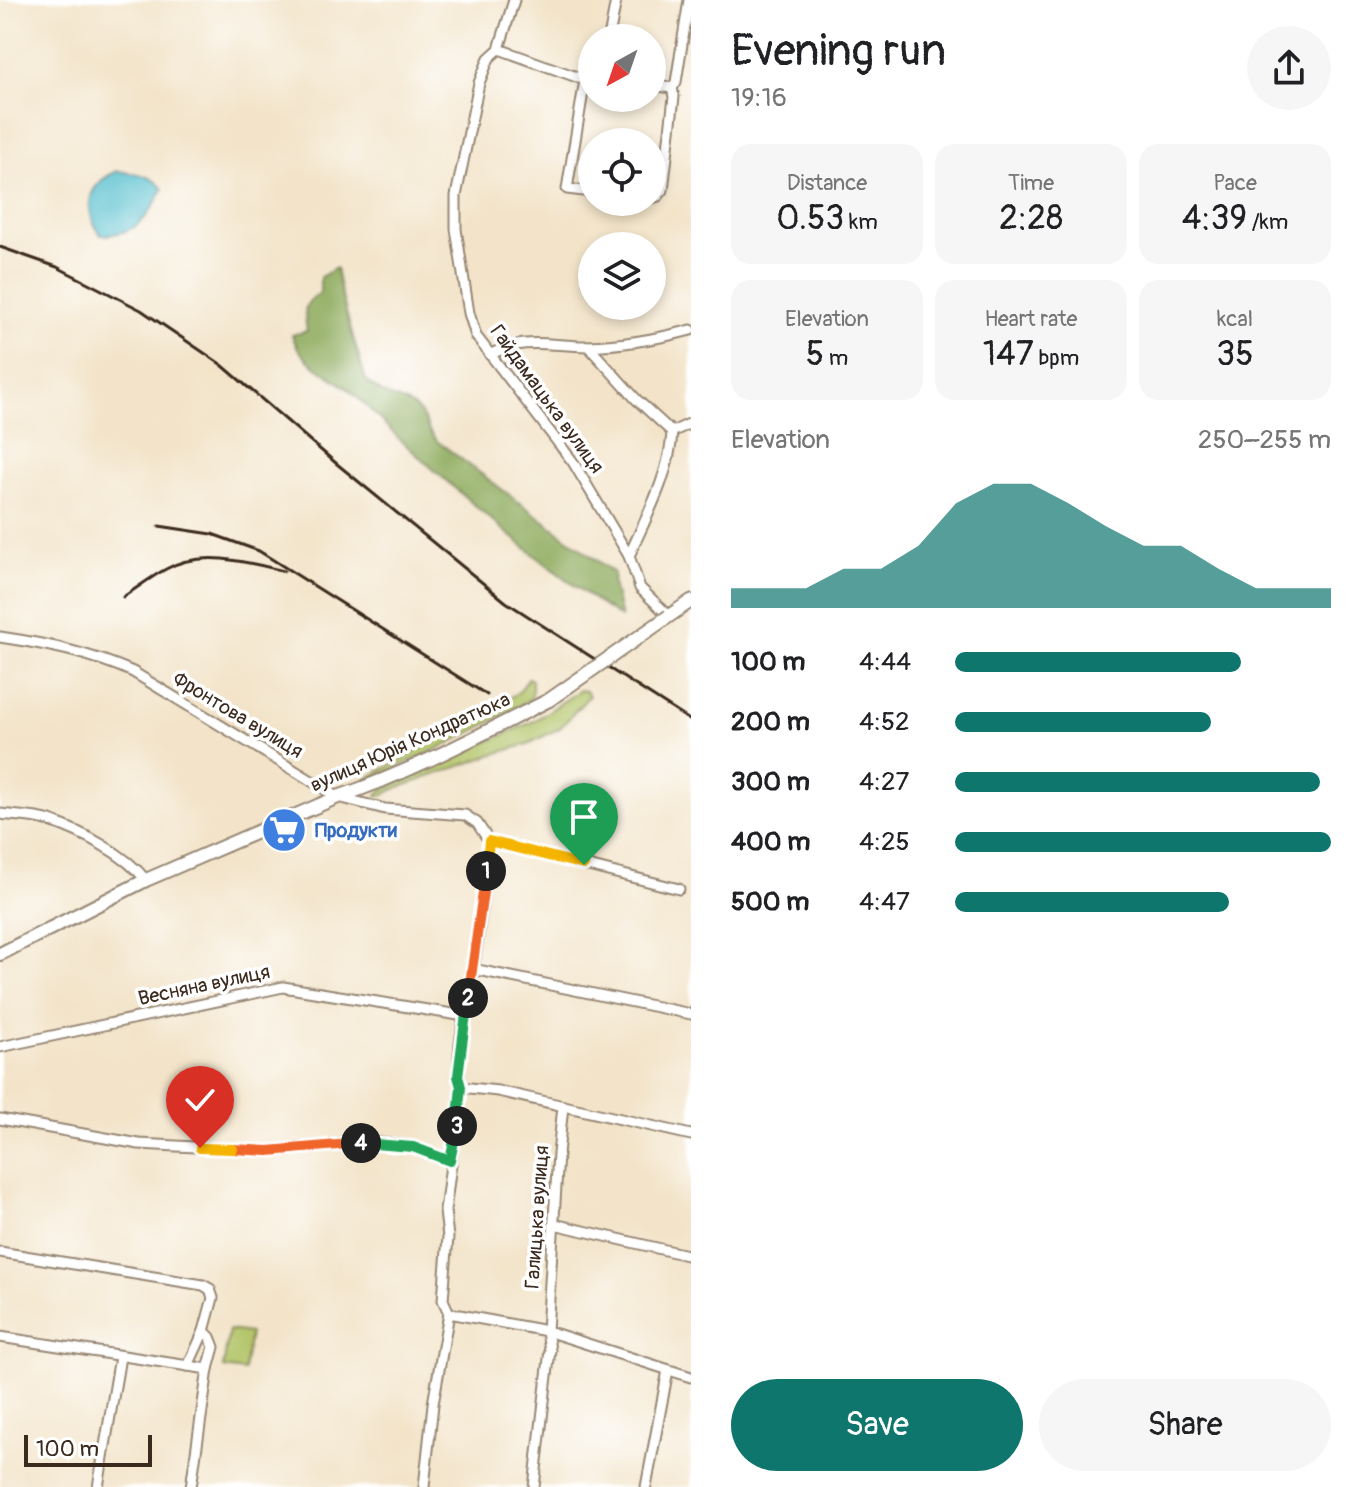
<!DOCTYPE html>
<html lang="en">
<head>
<meta charset="utf-8">
<style>
	body { margin:0; font-family:Pangolin,sans-serif; background:#f6f6f6; color:#202124; height:100vh; display:flex; flex-direction:column; font-size:30px; white-space:nowrap }
	* { box-sizing:border-box; margin:0 }
	p { font-size:26px; color:#757577 }
	.icon { flex:none; width:44px; height:44px; fill:none; stroke:currentColor; stroke-width:2; stroke-linecap:round; stroke-linejoin:round }
	.map { position:relative; flex:1; overflow:hidden }
	.drawer { display:flex; flex-direction:column; background:#fff; width:680px }
	.drawer>* { flex:none }
	.needle { width:52px; rotate:220deg }
	.controls { position:absolute; left:578px; top:24px; display:grid; gap:16px }
	.controls a { display:grid; place-items:center; width:88px; height:88px; border-radius:50%; background:#fff; box-shadow:0 4px 12px #0003; font-size:40px }
	.scale { position:absolute; left:24px; bottom:20px; width:128px; box-sizing:border-box; padding-left:8px; border:4px solid #3b2a1e; border-top:0; font-size:22px; line-height:28px; white-space:nowrap; color:#3b2a1e; -webkit-text-stroke:6px #fff; paint-order:stroke }
	.pin { position:absolute; display:grid; place-items:center; width:68px; height:68px; color:#fff; margin:-82px -34px; border-radius:50% 50% 50% 0; rotate:-45deg; box-shadow:0 0 8px #0007 }
	.pin .icon { rotate:45deg }
	.km { position:absolute; width:40px; height:40px; margin:-20px; border-radius:50%; background:#222; color:#fff; font-size:22px; line-height:40px; text-align:center }
	.round { display:grid; place-items:center; flex:none; width:84px; height:84px; border-radius:42px; background:#f6f6f6 }
	.summary { display:flex; align-items:center; justify-content:space-between; height:136px; padding:0 40px }
	h1 { font-size:44px; font-weight:600; line-height:60px }
	.stats { display:grid; grid-template-columns:repeat(3,1fr); gap:12px; height:136px; padding:8px 40px }
	.stats div { display:grid; align-content:center; border-radius:20px; background:#f6f6f6; text-align:center }
	.stats b { font-size:34px; font-weight:600 }
	.stats small { font-size:22px; font-weight:400 }
	.stats p { font-size:22px }
	.chart { height:224px; padding:16px 40px }
	.chart p { display:flex; justify-content:space-between }
	.chart svg { width:100%; height:144px; margin-top:8px; fill:#0f766e; opacity:.7 }
	.cta { display:flex; gap:16px; margin-top:auto; padding:16px 40px }
	.cta a { flex:1; height:92px; border-radius:48px; background:#0f766e; color:#fff; font-size:32px; font-weight:600; line-height:92px; text-align:center }
	.cta a+a { background:#f6f6f6; color:#202124 }
	ul { padding:0 40px; list-style:none; font-size:26px }
	li { display:grid; grid-template-columns:128px 96px 1fr; align-items:center; height:60px }
	li i { height:20px; border-radius:10px; background:#0f766e }
	main { display:flex; flex:1; min-height:0 }
	.map>svg:first-child { display:block }
	.green { fill:#b2c468; stroke:#767743; stroke-width:2 }
	.forest { fill:#8daa5c; stroke:#646a3d; stroke-width:2 }
	.water { fill:#51bdcc; stroke:#467475; stroke-width:2 }
	.lines { fill:none; stroke-linecap:round; stroke-linejoin:round }
	.street-casing { stroke:#978774; stroke-width:13 }
	.secondary-casing { stroke:#978774; stroke-width:16 }
	.street { stroke:#fff; stroke-width:9 }
	.secondary { stroke:#fff; stroke-width:12 }
	.rail { stroke:#3b2a1e; stroke-width:3 }
	.secondary-bridge-casing { stroke:#978774; stroke-width:16; stroke-linecap:butt }
	.secondary-bridge { stroke:#fff; stroke-width:12 }
	.split-1-casing { stroke:#fff; stroke-width:16 }
	.split-2-casing { stroke:#fff; stroke-width:16 }
	.split-3-casing { stroke:#fff; stroke-width:16 }
	.split-4-casing { stroke:#fff; stroke-width:16 }
	.split-5-casing { stroke:#fff; stroke-width:16 }
	.split-6-casing { stroke:#fff; stroke-width:16 }
	.split-1 { stroke:#f5b400; stroke-width:10 }
	.split-2 { stroke:#f0652b; stroke-width:10 }
	.split-3 { stroke:#22a559; stroke-width:10 }
	.split-4 { stroke:#22a559; stroke-width:10 }
	.split-5 { stroke:#f0652b; stroke-width:10 }
	.split-6 { stroke:#f5b400; stroke-width:10 }
	.labels { text-anchor:middle; dominant-baseline:central; stroke-width:7; stroke-linejoin:round; paint-order:stroke }
	.street-label { font-size:20px; fill:#3b2a1e; stroke:#fff }
	.shop-label { font-size:20px; font-weight:bold; fill:#366cbe; stroke:#fff; text-anchor:start }
</style>
</head>
<body>
<main>
<div class="map">
<svg width="691" height="1487" viewBox="0 0 691 1487">
	<rect width="100%" height="100%" fill="#fff"/>
	<filter id="ink" filterUnits="userSpaceOnUse"><feTurbulence type="fractalNoise" baseFrequency=".0125" numOctaves="2"/><feDisplacementMap in="SourceGraphic" scale="16" xChannelSelector="R" yChannelSelector="G"/><feConvolveMatrix kernelMatrix="1 2 1 2 8 2 1 2 1" color-interpolation-filters="sRGB"/></filter>
	<filter id="wash" filterUnits="userSpaceOnUse"><feTurbulence type="fractalNoise" baseFrequency=".006" numOctaves="4" result="noise"/><feDisplacementMap in="SourceGraphic" scale="32" xChannelSelector="R" yChannelSelector="G"/><feGaussianBlur stdDeviation="1.8" result="paint"/><feColorMatrix in="noise" values="0 0 0 0 0 0 0 0 0 0 0 0 0 0 0 0 0 1.4 0 .05"/><feComposite in="paint" operator="in"/></filter>
	<g filter="url(#wash)">
		<rect width="100%" height="100%" fill="#f3e4c9"/>
		<g class="green">
			<path d="M528,678L532,680V697C482,731 423,755 368,781L366,779L503,702L520,691Z"/>
			<polygon points="580,690 586,691 589,696 560,728 528,744 494,754 392,790 382,796 377,795 381,790 534,721"/>
			<polygon points="229,1330 250,1333 244,1371 223,1368"/>
		</g>
		<path class="forest" d="M336,268C342,305 355,343 365,377C367,383 374,387 378,390C390,400 411,400 421,414C429,424 424,428 437,441L614,573L613,584L621,618C544,567 474,506 406,445C386,427 368,406 348,389C327,372 301,364 292,335L307,331C304,312 302,303 320,293V277Z"/>
		<path class="water" d="M117,171C134,173 152,174 163,189C146,220 138,234 101,235C82,208 87,185 117,171Z"/>
	</g>
	<g filter="url(#ink)">
		<g class="lines">
			<g class="street-casing">
				<g id="street">
					<polyline points="514,0 499,49 489,58 479,83 456,196 456,229 469,313 476,336 573,462 629,556 640,588 669,616"/>
					<polyline points="609,38 616,0"/>
					<polyline points="499,49 585,80 592,79"/>
					<polyline points="585,80 567,189 592,192"/>
					<polyline points="652,85 672,88"/>
					<polyline points="652,198 658,196 663,190 674,97 672,88 676,82 689,0"/>
					<polyline points="588,346 636,399 672,432"/>
					<path d="M490,355C523,336 551,346 587,346C622,345 657,339 691,330"/>
					<path d="M629,556C646,517 670,475 672,432L691,423"/>
					<path d="M0,637C47,644 90,653 133,672L338,797L385,809L465,815L477,823L489,841L679,889"/>
					<path d="M0,814C16,816 35,816 50,821C82,832 125,854 146,880"/>
					<polyline points="473,969 691,1014"/>
					<polyline points="0,1047 283,987 465,1016"/>
					<polyline points="461,1087 498,1091 691,1135"/>
					<polyline points="0,1119 139,1144 268,1151 374,1142 413,1147 450,1161"/>
					<polyline points="554,1224 691,1256"/>
					<polyline points="0,1252 203,1285 210,1289 213,1298 204,1331 210,1337 214,1347 208,1369 191,1487"/>
					<path d="M449,1313L443,1300L448,1237L445,1211L461,1087C453,1054 468,1004 473,970C480,928 485,884 489,841"/>
					<polyline points="449,1313 547,1331 691,1377"/>
					<polyline points="0,1337 208,1369"/>
					<polyline points="188,1366 204,1331"/>
					<polyline points="98,1487 120,1357"/>
					<polyline points="424,1487 433,1404 449,1313"/>
					<polyline points="534,1487 550,1350 547,1331 558,1154 563,1106"/>
					<polyline points="646,1487 668,1370"/>
				</g>
			</g>
			<g class="secondary-casing">
				<g id="secondary">
					<polyline points="669,616 691,601"/>
					<path d="M0,954L146,880L338,797C411,772 480,735 549,700"/>
				</g>
			</g>
			<use href="#street" class="street"/>
			<use href="#secondary" class="secondary"/>
			<g class="rail">
				<polyline points="0,247 57,267 141,310 222,365 337,464 506,602 691,721"/>
				<polyline points="159,526 212,534 259,551 487,695"/>
				<path d="M123,597C137,588 151,577 166,569C201,549 248,562 284,571"/>
			</g>
			<g class="secondary-bridge-casing">
				<polyline id="secondary-bridge" points="549,700 669,616"/>
			</g>
			<use href="#secondary-bridge" class="secondary-bridge"/>
		</g>
	</g>
	<g class="lines" filter="url(#ink)">
		<g class="split-1-casing">
			<polyline id="split-1" points="486,871 489,841 584,865"/>
		</g>
		<g class="split-2-casing">
			<polyline id="split-2" points="468,998 486,871"/>
		</g>
		<g class="split-3-casing">
			<polyline id="split-3" points="457,1126 461,1087 458,1076 468,998"/>
		</g>
		<g class="split-4-casing">
			<polyline id="split-4" points="361,1143 413,1147 450,1161 457,1126"/>
		</g>
		<g class="split-5-casing">
			<polyline id="split-5" points="233,1149 268,1151 361,1143"/>
		</g>
		<g class="split-6-casing">
			<polyline id="split-6" points="200,1148 233,1149"/>
		</g>
		<use href="#split-1" class="split-1"/>
		<use href="#split-2" class="split-2"/>
		<use href="#split-3" class="split-3"/>
		<use href="#split-4" class="split-4"/>
		<use href="#split-5" class="split-5"/>
		<use href="#split-6" class="split-6"/>
	</g>
	<defs>
		<g id="supermarket-disc" transform="scale(2.3)"><circle r="9.5" fill="#3f7fe0" stroke="#fff"/><path d="M-6-5.5h2.5l.6 2H6L4.5 2H-2.5L-4.4-4H-6ZM-1.5 3.2a1.3 1.3 0 1 0 .1 0ZM3 3.2a1.3 1.3 0 1 0 .1 0Z" fill="#fff"/></g>
	</defs>
	<g fill-rule="evenodd">
		<use href="#supermarket-disc" x="284" y="830"/>
	</g>
	<g class="labels">
		<g class="street-label">
			<text transform="translate(547 399) rotate(54)">Гайдамацька вулиця</text>
			<text transform="translate(238 715) rotate(31)">Фронтова вулиця</text>
			<text transform="translate(410 742) rotate(-24)">вулиця Юрія Кондратюка</text>
			<text transform="translate(204 985) rotate(-12)">Весняна вулиця</text>
			<text transform="translate(537 1217) rotate(-86)">Галицька вулиця</text>
		</g>
		<g class="shop-label">
			<text x="315" y="830">Продукти</text>
		</g>
	</g>
</svg>
<div class="controls">
<a><svg class="needle" viewBox="-14 -14 28 28"><path d="M0-13l5 13h-10z" fill="#e53935"/><path d="M0 13l5-13h-10z" fill="#757577"/></svg></a>
<a><svg class="icon" aria-label="locate" viewBox="0 0 24 24"><circle cx="12" cy="12" r="6"/><path d="M12 2v4M12 18v4M2 12h4M18 12h4"/></svg></a>
<a><svg class="icon" aria-label="layers" viewBox="0 0 24 24"><path d="M12 4l9 5-9 5-9-5zM3 14l9 5 9-5"/></svg></a>
</div>
<div class="scale">100 m</div>
<div class="pin" style="left:584px;top:865px;background:#1e9e55"><svg class="icon" aria-label="arrive" viewBox="0 0 24 24"><path d="M6 21V4h12l-3 4 3 4H6"/></svg></div>
<div class="pin" style="left:200px;top:1148px;background:#d93025"><svg class="icon" aria-label="check" viewBox="0 0 24 24"><path d="M5 12l5 5 9-10"/></svg></div>
<b class="km" style="left:486px;top:871px">1</b>
<b class="km" style="left:468px;top:998px">2</b>
<b class="km" style="left:457px;top:1126px">3</b>
<b class="km" style="left:361px;top:1143px">4</b>
</div>
<section class="drawer">
<div class="summary"><div><h1>Evening run</h1><p>19:16</p></div><a class="round"><svg class="icon" aria-label="share" viewBox="0 0 24 24"><path d="M12 15V3M7 8l5-5 5 5M5 13v7h14v-7"/></svg></a></div>
<div class="stats">
<div><p>Distance</p><b>0.53<small> km</small></b></div>
<div><p>Time</p><b>2:28</b></div>
<div><p>Pace</p><b>4:39<small> /km</small></b></div>
</div>
<div class="stats">
<div><p>Elevation</p><b>5<small> m</small></b></div>
<div><p>Heart rate</p><b>147<small> bpm</small></b></div>
<div><p>kcal</p><b>35</b></div>
</div>
<div class="chart"><p><span>Elevation</span>250–255 m</p>
<svg viewBox="0 0 160 44" preserveAspectRatio="none"><path d="M0 44V38L10 38L20 38L30 32L40 32L50 25L60 12L70 6L80 6L90 12L100 19L110 25L120 25L130 32L140 38L150 38L160 38V44z"/></svg>
</div>
<ul>
<li><b>100 m</b>4:44<i style="width:76%"></i></li>
<li><b>200 m</b>4:52<i style="width:68%"></i></li>
<li><b>300 m</b>4:27<i style="width:97%"></i></li>
<li><b>400 m</b>4:25<i style="width:100%"></i></li>
<li><b>500 m</b>4:47<i style="width:73%"></i></li>
</ul>
<div class="cta"><a>Save</a><a>Share</a></div>
</section>
</main>
</body>
</html>
